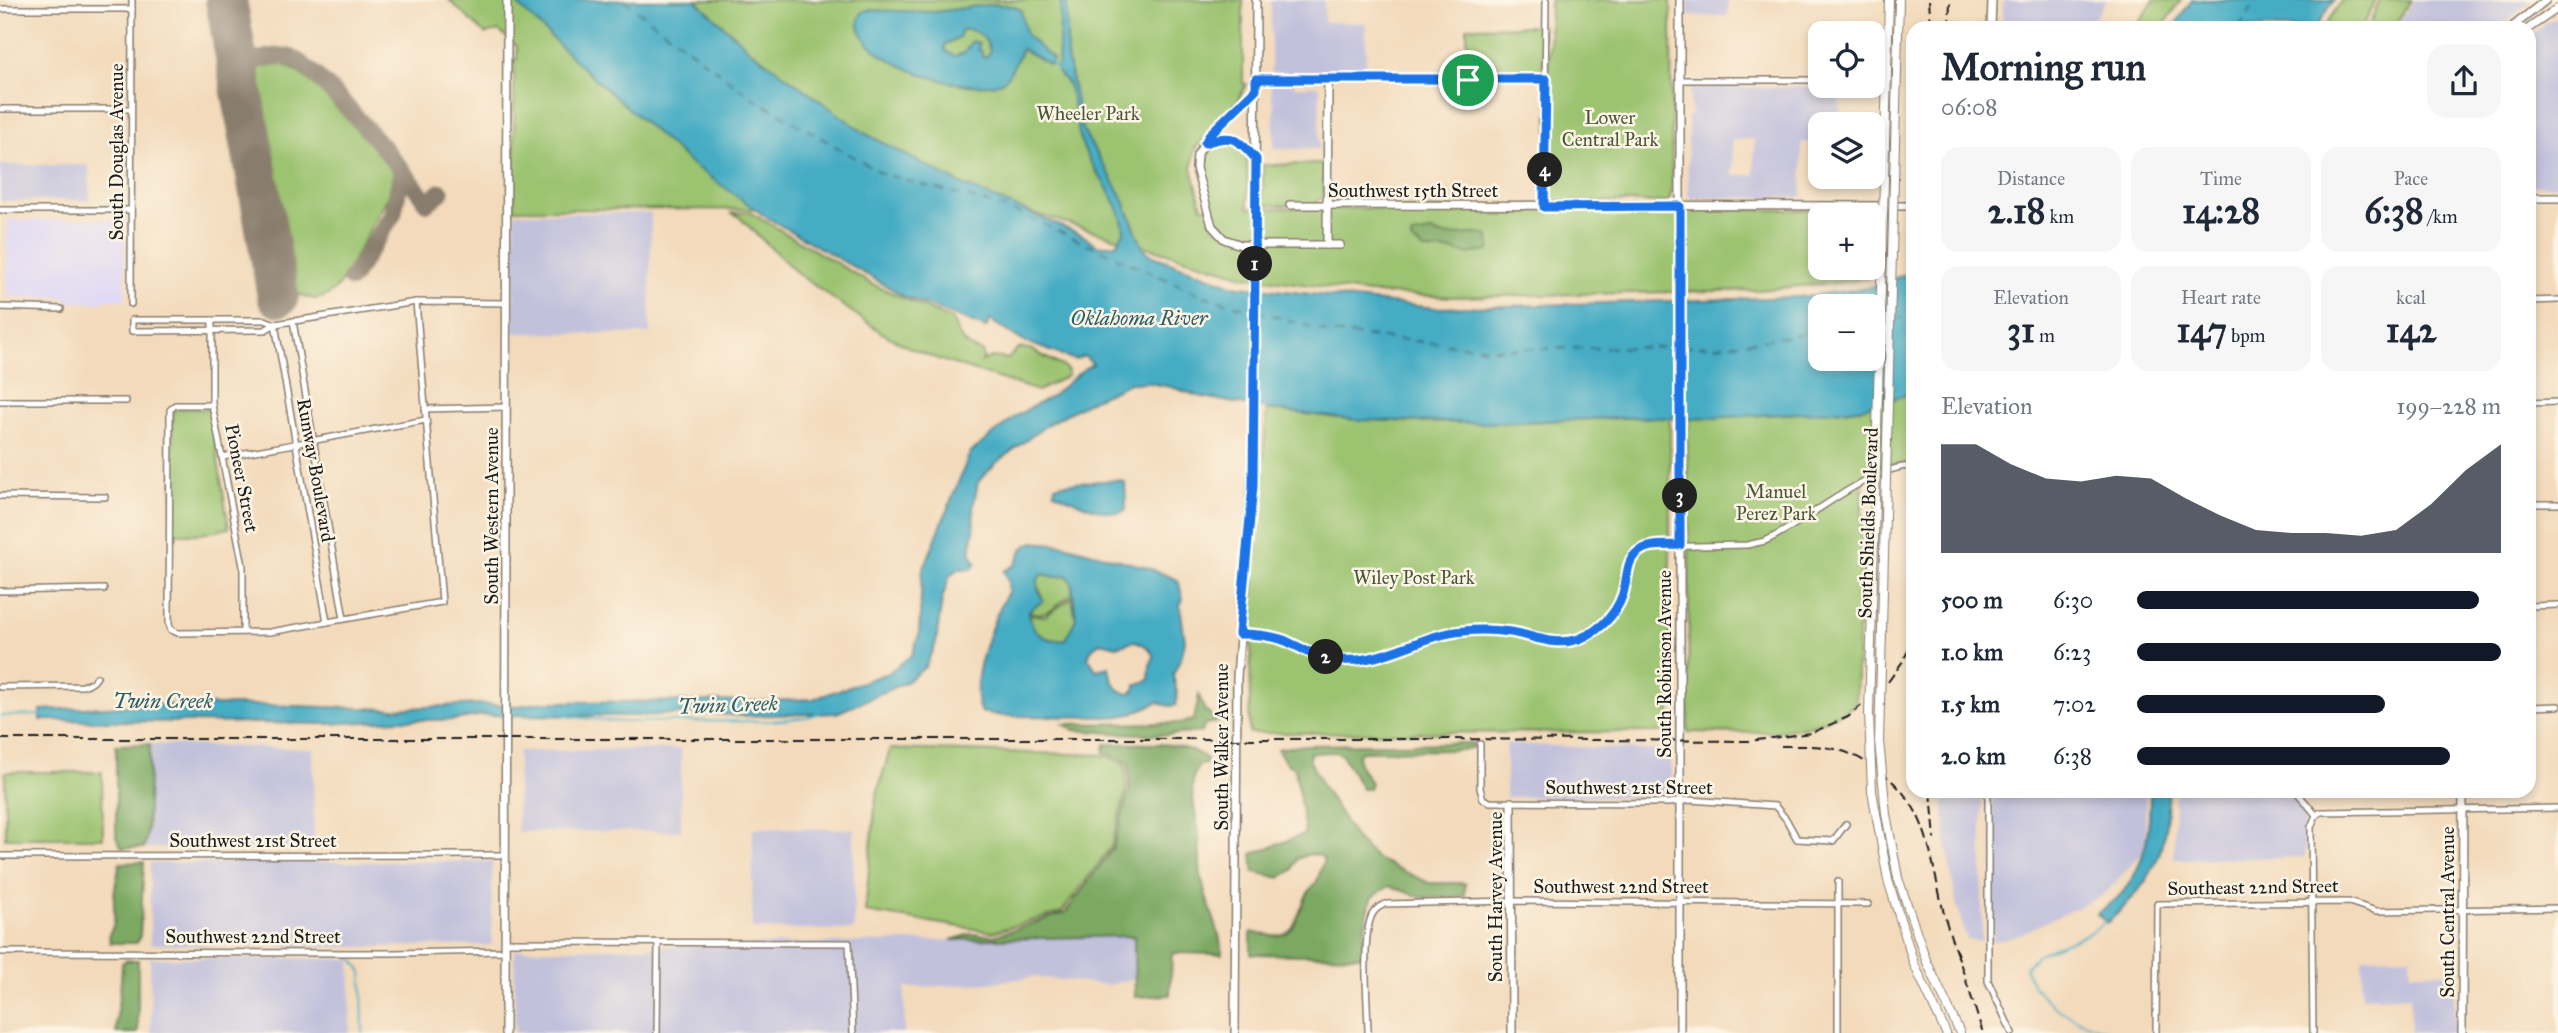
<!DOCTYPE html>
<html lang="en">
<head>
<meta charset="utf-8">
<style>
	body { margin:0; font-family:"IM FELL Great Primer",serif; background:#f6f6f7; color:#1f2937; height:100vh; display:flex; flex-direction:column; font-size:26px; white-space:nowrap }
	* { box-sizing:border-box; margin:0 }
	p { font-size:23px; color:#747a83 }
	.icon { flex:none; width:38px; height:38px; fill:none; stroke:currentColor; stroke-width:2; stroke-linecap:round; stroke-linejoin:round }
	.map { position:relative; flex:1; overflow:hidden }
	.drawer { position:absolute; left:1906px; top:21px; width:630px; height:777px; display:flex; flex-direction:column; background:#fff; border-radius:21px; box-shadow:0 4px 10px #0003 }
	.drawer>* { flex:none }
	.controls { position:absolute; left:1808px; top:21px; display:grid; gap:14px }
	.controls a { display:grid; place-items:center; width:77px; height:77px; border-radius:14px; background:#fff; box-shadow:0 4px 10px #0003; font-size:35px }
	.pin { position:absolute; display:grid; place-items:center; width:60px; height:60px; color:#fff; margin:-30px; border:4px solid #fff; border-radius:50%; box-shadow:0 2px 7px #0007 }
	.km { position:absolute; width:35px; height:35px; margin:-18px; border-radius:50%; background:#222; color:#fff; font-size:19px; line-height:35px; text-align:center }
	.round { display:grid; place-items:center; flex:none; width:74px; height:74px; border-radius:21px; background:#f6f6f7 }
	.headline { display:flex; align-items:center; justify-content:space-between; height:119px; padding:0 35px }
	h1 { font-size:38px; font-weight:700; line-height:52px }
	.metrics { display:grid; grid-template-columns:repeat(3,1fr); gap:10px; height:119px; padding:7px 35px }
	.metrics div { display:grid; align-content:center; border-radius:18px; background:#f6f6f7; text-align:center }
	.metrics b { font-size:35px; font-weight:700 }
	.metrics small { font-size:19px; font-weight:400 }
	.metrics p { font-size:19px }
	.chart { height:196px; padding:14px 35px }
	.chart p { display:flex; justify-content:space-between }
	.chart svg { width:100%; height:126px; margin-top:7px; fill:#111827; opacity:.7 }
	ul { padding:0 35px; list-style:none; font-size:23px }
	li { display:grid; grid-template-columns:112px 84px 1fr; align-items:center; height:52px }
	li i { height:18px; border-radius:9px; background:#111827 }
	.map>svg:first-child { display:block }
	.built { fill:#ddd5f6 }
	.industrial { fill:#c2c1dc; fill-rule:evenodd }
	.green { fill:#9bc36f; stroke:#5c7046; stroke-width:2 }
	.forest { fill:#7ca962; stroke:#4c623f; stroke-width:2 }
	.water { fill:#44acc4; stroke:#306470; stroke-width:2; fill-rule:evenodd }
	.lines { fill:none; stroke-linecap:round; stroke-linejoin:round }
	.stream { stroke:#44acc4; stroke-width:2 }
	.ferry { stroke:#2e5d68; stroke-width:2; stroke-dasharray:9 7; stroke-linecap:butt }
	.taxiway { stroke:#887b6c; stroke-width:18 }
	.runway { stroke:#887b6c; stroke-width:42 }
	.street-casing { stroke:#887b6c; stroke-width:8 }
	.secondary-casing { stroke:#887b6c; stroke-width:10 }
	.primary-casing { stroke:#887b6c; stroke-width:10 }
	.street { stroke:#fff; stroke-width:5 }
	.secondary { stroke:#fff; stroke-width:7 }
	.primary { stroke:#fff; stroke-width:8 }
	.rail { stroke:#1c1c1c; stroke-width:2; stroke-dasharray:10 5; stroke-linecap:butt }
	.secondary-bridge-casing { stroke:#887b6c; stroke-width:10; stroke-linecap:butt }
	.primary-bridge-casing { stroke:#887b6c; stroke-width:10; stroke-linecap:butt }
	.secondary-bridge { stroke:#fff; stroke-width:7 }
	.primary-bridge { stroke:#fff; stroke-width:8 }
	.route-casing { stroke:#fff; stroke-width:14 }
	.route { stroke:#1a73e8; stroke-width:9 }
	.labels { text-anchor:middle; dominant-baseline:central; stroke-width:5; stroke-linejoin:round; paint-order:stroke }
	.park-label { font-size:19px; fill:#485639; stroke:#fcf5e5 }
	.street-label { font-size:19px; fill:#1c1c1c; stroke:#fcf5e5 }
	.water-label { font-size:21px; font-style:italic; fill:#2e5d68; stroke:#fcf5e5 }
</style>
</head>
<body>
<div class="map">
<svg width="2558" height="1033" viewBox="0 0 2558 1033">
	<rect width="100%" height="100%" fill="#fcf5e5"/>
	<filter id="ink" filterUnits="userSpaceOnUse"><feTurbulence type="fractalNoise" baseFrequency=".0143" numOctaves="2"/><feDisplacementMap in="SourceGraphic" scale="14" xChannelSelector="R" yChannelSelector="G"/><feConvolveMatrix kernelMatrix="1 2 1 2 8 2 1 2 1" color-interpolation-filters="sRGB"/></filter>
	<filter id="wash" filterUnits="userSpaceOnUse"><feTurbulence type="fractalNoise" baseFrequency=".00686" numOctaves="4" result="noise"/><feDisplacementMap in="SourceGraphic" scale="28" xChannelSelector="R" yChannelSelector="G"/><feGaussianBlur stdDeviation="1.57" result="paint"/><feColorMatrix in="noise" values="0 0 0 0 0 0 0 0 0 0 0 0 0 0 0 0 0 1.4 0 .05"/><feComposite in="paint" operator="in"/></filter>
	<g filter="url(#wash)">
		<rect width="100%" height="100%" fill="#f3dabb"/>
		<polygon class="built" points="125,219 125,300 104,299 104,303 67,302 66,297 7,297 7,220"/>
		<g class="industrial">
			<polygon points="1271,0 1324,0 1324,22 1366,23 1366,75 1271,72"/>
			<polygon points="1689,0 1728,0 1728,16 1688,16"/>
			<polygon points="2003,0 2107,0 2088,28 2002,28"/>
			<polygon points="2414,0 2531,0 2499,28 2395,28"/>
			<polygon points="2558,18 2558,185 2529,186 2529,37 2546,22"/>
			<polygon points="1271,83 1294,83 1295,86 1320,86 1319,149 1274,149 1274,101 1272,100"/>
			<path d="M1839,87L1840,124H1820V142H1802V197L1691,198L1688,194V116H1691L1690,88ZM1754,139V175H1733V140Z"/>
			<polygon points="0,165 89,165 90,200 0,201"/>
			<polygon points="515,213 651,213 650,334 513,333"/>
			<polygon points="150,744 313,749 314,848 144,848 147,833"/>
			<polygon points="1506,744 1671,751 1671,793 1670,796 1665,797 1506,797"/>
			<polygon points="681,749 681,831 517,832 518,751"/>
			<polygon points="1943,791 1982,791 1982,941 1967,940 1956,903 1946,841"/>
			<polygon points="1993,791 2146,791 2145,837 2142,853 2104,895 2020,934 1993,942"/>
			<polygon points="2175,791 2286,791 2305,810 2305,857 2174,859"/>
			<polygon points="753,828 854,829 854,930 752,929"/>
			<polygon points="492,861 492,945 353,947 150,944 150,863"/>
			<polygon points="1134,936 1134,978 1109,985 1033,977 989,983 905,988 904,1033 515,1033 514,950"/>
			<polygon points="2410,956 2411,972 2454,973 2454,1033 2411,1033 2410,996 2362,997 2362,957"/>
			<polygon points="150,958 351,959 350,1033 151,1033"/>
		</g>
		<g class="green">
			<path d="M449,0H1243V83L1246,84L1238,102L1195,148L1192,168L1202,207H1212C1206,185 1191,158 1213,142L1231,141L1247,156L1248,208L1873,210V240L1872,215H1820V268H1872L1871,276L1852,281L1759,290L1454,297L1369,293L1244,276L1023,210L514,209V60L517,59V47L499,31L485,34Z"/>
			<polygon points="1550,0 1671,0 1672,192 1668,202 1552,202 1547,189"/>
			<polygon points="2154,0 2181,0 2162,28 2135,28"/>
			<polygon points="2342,0 2376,0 2362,28 2323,28"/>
			<polygon points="2380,0 2411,0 2393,28 2368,28"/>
			<polygon points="1543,26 1543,64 1540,75 1467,76 1467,27"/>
			<path d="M281,64C316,75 370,142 396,171L398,179L341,282C325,305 308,302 287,287L255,68Z"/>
			<polygon points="1324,164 1323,197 1317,201 1317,205 1263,205 1263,165"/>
			<path d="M731,213H751L874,285L953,320C959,339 964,346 982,352L984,357L982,361L992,357L1008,359L1018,348L1030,349L1064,367L1068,371L1067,376L1038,391L938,359L908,347L882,333L798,274L738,216Z"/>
			<path d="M1913,393V463L1890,465L1863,478L1856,703C1809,740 1744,732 1688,732L1689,532L1687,428L1690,426V419L1835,411L1864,407Z"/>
			<polygon points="177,409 208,409 210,411 229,528 201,534 173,534 173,412"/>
			<path d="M1267,409C1338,420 1409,423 1481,423C1544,423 1607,416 1670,418V732L1249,733L1252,606Z"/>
			<path d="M1042,574L1056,577L1067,575L1072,583V595C1056,603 1048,621 1029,611L1042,594L1037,585L1039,576Z"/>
			<path d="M1072,598L1076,619L1068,638C1057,643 1045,638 1035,632L1029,614L1045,616Z"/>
			<polygon points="890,749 1104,755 1126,765 1126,792 1111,847 1062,912 993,932 865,912 876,798"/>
			<polygon points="5,772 102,772 103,838 5,838"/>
		</g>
		<g class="forest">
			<path d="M1432,232C1450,241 1471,229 1489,236L1490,248L1488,251L1467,254L1455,251L1424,250L1411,240L1412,235Z"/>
			<polygon points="1199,695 1204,709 1218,722 1205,724 1202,732 1166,735 1113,733 1073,730 1064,724 1179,723 1194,720"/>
			<path d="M1472,743L1475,747L1463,750L1362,751L1358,755L1359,764L1371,783L1369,789H1362L1343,756L1336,752L1309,753L1310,761L1322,785L1346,823L1357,840L1377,859L1429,883H1465V896L1423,898L1389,886L1371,898L1365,927L1362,956L1251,954V932C1294,941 1290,934 1305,899C1307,892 1314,887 1317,881C1320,874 1321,867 1324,860L1320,855L1309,854L1297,859L1292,870L1280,878L1254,872L1252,854L1305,834L1295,768L1287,764L1277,749L1305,745Z"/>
			<polygon points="150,744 147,833 144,848 122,848 116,837 116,745"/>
			<path d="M1105,744C1139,745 1177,738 1206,758V764L1199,765C1185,784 1197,814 1199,835C1200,848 1199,862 1201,874C1204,901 1221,928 1222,954L1172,953L1170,995L1135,997L1134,936L951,940L971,934L994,936L1065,913L1113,848L1129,791V763L1104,752Z"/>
			<path d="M144,862L140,936L137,943H110L109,934C118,922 113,911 114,896C115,885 118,874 120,863Z"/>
			<path d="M127,960H138V1033H116C116,1009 122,987 122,963Z"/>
		</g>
		<g class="water">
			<path d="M513,0H696L750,50L866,134L961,184L1082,235L1098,246L1116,244L1124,232C1122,201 1096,177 1084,149C1075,129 1076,106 1068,85C1065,78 1058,75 1056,68L1058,64L1061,0H1067V57L1082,129L1121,194L1143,248L1153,256L1232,285L1435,308L1799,297L1867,288L1913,272V393L1864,407L1835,411L1690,419L1642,417L1483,423L1355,420L1267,409L1198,396L1171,387L1149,383H1130L1092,400L1048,424L996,463L978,482L973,507L974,530L970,552L976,563L971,569H959L950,575L942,599L936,643L925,667L906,682L837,713L741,716L703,713L636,716L483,715L454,720H400L327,724L40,720V710L149,705H259L394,709L477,704L517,706L544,702L762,701L813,699L888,673L912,655L919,635L922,573L970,453L1017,415L1052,396L1085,368L1093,364L1084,356L1075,360L1023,341L990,320L986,328L904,296L766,217L689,162L587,72ZM1820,306H1872V359H1820Z"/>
			<polygon points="2192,0 2334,0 2315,28 2173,28"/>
			<path d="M994,4L1013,6L1021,10L1026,35L1053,59L1050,65L1022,49C1019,56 1009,77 1003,81C968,100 837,55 862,12L868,10L934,12ZM966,29C980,32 986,37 990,51L986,57L982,56V51L978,50L979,43L972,41L964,53L955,56L945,51V44L959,38L961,31Z"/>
			<path d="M1117,480L1125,482L1126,510C1112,520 1070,499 1054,492L1055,486L1062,484Z"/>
			<path d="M1033,542L1064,545L1149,568L1178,580L1183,599L1180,605L1185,641L1182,655L1173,675L1177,693L1176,705L1169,706L1158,702L1131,714L1114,717L1003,716L981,712C966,687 994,616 1008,592V581L1004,571L1015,565L1023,548ZM1042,574L1056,577L1067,575L1072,583L1076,619L1065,640C1045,642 1029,632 1029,610L1043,601L1037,585L1039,577ZM1134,641C1144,644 1149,647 1154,657L1150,665L1149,680L1136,685L1135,690L1128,694C1115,690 1111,681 1109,667L1096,670L1088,657L1091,650L1100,642L1117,646Z"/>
			<path d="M2150,791H2168C2167,855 2154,880 2107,923L2097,914C2105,907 2116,901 2123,892C2147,863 2150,827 2150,791Z"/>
		</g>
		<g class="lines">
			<g class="stream">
				<polyline points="1051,63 1057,70"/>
				<polyline points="0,716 41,715"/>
				<polyline points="564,716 621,722 772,721 807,717 820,713"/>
				<path d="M2105,922L2090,933L2038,954L2025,968C2039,1008 2080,1023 2117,1033"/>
				<polyline points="351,956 362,972 363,1033"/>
			</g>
			<g class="ferry">
				<polyline points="624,0 753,98 881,173 1009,209 1204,296 1252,310"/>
				<polyline points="2239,28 2257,0"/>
				<polyline points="1257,311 1331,333 1497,349 1678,347"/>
				<polyline points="1894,319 1913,316"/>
				<polyline points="1683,346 1718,346 1820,332"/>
			</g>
			<g class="taxiway">
				<path d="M238,66C254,62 274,53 291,58C316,66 410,177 427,203L441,192"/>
				<polyline points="351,279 393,214 402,170"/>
			</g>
			<polyline class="runway" points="226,0 278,296"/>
		</g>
	</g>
	<g filter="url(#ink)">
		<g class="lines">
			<g class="street-casing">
				<g id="street">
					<polyline points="0,9 132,9"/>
					<polyline points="1256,79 1546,79"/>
					<polyline points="1680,80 1820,80"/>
					<polyline points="0,109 131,109"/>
					<polyline points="1544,207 1546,0"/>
					<polyline points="0,210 131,210"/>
					<polyline points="2529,301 2558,300"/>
					<polyline points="131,304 132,0"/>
					<polyline points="0,307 61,309"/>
					<polyline points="212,320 212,405 243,566 243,632"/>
					<polyline points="293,321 344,619"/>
					<polyline points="275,324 265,320 132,320 132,331 265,330 275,324 416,302 507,303"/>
					<polyline points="275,324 327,622"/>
					<polyline points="0,401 126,401"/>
					<polyline points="2529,403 2558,402"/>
					<polyline points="212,405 175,405 170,410 169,624 171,630 178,633 270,632 442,602 416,302"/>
					<polyline points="425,409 506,407"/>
					<polyline points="223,457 426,420"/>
					<polyline points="0,496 105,497"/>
					<polyline points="2529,504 2558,504"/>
					<polyline points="0,591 104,589"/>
					<polyline points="2529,606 2558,605"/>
					<path d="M1239,634C1255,634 1271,635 1286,641C1304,650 1320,658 1341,660C1384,663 1421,634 1464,631C1479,629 1496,630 1512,632C1537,637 1558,648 1584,636C1602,628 1617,614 1623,595C1630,573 1623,559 1648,547L1747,545L1765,541C1808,522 1867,466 1913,466"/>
					<polyline points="0,687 83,686 93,682 97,677"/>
					<polyline points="2529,707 2558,706"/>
					<polyline points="1480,744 1480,788 1483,799 1490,802 1669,803 1690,800 1775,806 1786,819 1797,839 1833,841 1846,824"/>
					<polyline points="1988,791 1988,981 2012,1033"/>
					<polyline points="2296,791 2316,815"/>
					<polyline points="2316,815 2321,812 2558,808"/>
					<polyline points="0,856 506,855"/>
					<polyline points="1838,882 1838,1033"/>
					<polyline points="506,942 849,943 853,1033"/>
					<polyline points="0,952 393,953 506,951"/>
					<polyline points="657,1033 658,943"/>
					<path d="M1368,1033C1368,1005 1361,938 1372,915C1375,909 1379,907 1385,904L1512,901L1868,904"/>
					<polyline points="2156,1033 2157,904 2349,902 2376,911 2558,908"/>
					<polyline points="2313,1033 2311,827 2316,815"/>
				</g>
			</g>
			<g class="secondary-casing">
				<g id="secondary">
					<polyline points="1991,28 1992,0"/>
					<polyline points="2511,28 2546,0"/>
					<polyline points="2529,28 2558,8"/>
					<polyline points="1256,88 1210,134 1197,155 1196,168 1212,226 1224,239 1241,245 1340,245"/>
					<path d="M1205,142C1232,133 1238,139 1256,159"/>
					<polyline points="2529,198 2558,198"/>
					<polyline points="1290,205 1913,206"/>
					<polyline points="1255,217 1256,0"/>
					<polyline points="1327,245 1328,79"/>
					<polyline points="1511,802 1512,1033"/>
					<polyline points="505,1033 507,0"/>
					<polyline points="1235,1033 1237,677 1253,462"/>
					<polyline points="1680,1033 1680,0"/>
					<polyline points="2462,1033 2463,791"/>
				</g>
			</g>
			<g class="primary-casing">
				<g id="primary">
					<polyline points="1884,179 1889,0"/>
					<polyline points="1894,179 1899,0"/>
					<polyline points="1898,878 1926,960 1960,1033"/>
					<polyline points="1888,880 1914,964 1946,1033"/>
				</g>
			</g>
			<use href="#street" class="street"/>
			<use href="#secondary" class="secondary"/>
			<use href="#primary" class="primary"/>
			<g class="rail">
				<polyline points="1929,0 1931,28"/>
				<polyline points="1949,28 1950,0"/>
				<polyline points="0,739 1440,739 1749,741 1811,733 1848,717 1888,682 1903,661 1913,641"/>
				<path d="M1781,746C1799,746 1817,745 1835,749C1851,753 1864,760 1878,770C1925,803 1928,844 1940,896C1944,917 1951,938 1958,958"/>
				<polyline points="1931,791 1935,840"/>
				<polyline points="1956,950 1983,1033"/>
			</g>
			<g class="secondary-bridge-casing">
				<polyline id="secondary-bridge" points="1253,462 1255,217"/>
			</g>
			<g class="primary-bridge-casing">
				<g id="primary-bridge">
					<polyline points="1884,179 1869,714 1872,791 1888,880"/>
					<polyline points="1894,179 1879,741 1886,814 1898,878"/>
				</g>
			</g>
			<use href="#secondary-bridge" class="secondary-bridge"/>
			<use href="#primary-bridge" class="primary-bridge"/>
		</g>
	</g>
	<g class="lines" filter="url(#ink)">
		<g class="route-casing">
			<path id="route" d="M1256,79H1546L1544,207L1680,206V545C1667,546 1649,543 1638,552C1627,560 1628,573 1625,585C1621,610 1602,630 1579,639C1554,647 1535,636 1511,632C1496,630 1479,629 1464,631C1421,634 1384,664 1341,660C1320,658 1304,650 1286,641C1271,635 1255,634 1239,634L1253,486L1256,159C1237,138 1232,133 1205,143L1210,134L1256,89Z"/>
		</g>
		<use href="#route" class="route"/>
	</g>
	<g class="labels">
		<g class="park-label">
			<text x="1088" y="113">Wheeler Park</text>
			<text x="1610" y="117">Lower<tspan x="1610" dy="22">Central Park</tspan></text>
			<text x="1776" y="491">Manuel<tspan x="1776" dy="22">Perez Park</tspan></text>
			<text x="1414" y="577">Wiley Post Park</text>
		</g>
		<g class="street-label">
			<text transform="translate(116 152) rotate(-90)">South Douglas Avenue</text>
			<text x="1413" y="190">Southwest 15th Street</text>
			<text transform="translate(316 470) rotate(80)">Runway Boulevard</text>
			<text transform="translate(242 478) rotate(79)">Pioneer Street</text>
			<text transform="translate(491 516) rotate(-90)">South Western Avenue</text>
			<text transform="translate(1868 523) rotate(-88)">South Shields Boulevard</text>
			<text transform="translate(1664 664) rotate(-90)">South Robinson Avenue</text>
			<text transform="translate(1221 747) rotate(-90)">South Walker Avenue</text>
			<text x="1629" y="787">Southwest 21st Street</text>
			<text x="253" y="840">Southwest 21st Street</text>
			<text x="1621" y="886">Southwest 22nd Street</text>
			<text transform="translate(2253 887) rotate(-1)">Southeast 22nd Street</text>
			<text transform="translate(1495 897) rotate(-90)">South Harvey Avenue</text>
			<text transform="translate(2447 912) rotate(-90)">South Central Avenue</text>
			<text x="253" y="936">Southwest 22nd Street</text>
		</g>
		<g class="water-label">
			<text x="1139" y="318">Oklahoma River</text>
			<text x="163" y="701">Twin Creek</text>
			<text transform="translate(728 705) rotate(-2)">Twin Creek</text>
		</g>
	</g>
</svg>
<div class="controls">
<a><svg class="icon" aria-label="locate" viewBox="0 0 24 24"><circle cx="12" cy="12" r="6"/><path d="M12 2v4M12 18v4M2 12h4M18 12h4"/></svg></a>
<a><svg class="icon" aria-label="layers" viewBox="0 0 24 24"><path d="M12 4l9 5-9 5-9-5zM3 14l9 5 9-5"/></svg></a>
<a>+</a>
<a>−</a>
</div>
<div class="pin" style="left:1468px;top:80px;background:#1e9e55"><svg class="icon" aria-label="arrive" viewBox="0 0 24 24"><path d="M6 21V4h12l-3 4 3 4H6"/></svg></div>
<b class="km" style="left:1255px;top:264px">1</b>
<b class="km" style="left:1326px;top:657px">2</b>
<b class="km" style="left:1680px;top:496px">3</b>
<b class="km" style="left:1545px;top:170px">4</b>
<section class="drawer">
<div class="headline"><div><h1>Morning run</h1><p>06:08</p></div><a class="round"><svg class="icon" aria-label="share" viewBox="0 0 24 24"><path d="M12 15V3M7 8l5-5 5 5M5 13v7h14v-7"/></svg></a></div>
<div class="metrics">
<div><p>Distance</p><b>2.18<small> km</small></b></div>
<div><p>Time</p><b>14:28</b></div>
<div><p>Pace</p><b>6:38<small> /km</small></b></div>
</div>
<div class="metrics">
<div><p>Elevation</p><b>31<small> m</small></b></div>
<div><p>Heart rate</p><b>147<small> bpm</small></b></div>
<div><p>kcal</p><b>142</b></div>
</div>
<div class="chart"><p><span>Elevation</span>199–228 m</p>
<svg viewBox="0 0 160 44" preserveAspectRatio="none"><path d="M0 44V6L10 6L20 13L30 18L40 19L50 17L60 18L70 25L80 31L90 36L100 37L110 37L120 38L130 36L140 27L150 15L160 6V44z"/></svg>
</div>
<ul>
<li><b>500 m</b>6:30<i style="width:94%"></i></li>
<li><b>1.0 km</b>6:23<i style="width:100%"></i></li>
<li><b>1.5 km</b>7:02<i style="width:68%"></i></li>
<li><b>2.0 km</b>6:38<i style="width:86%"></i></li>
</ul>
</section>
</div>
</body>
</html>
